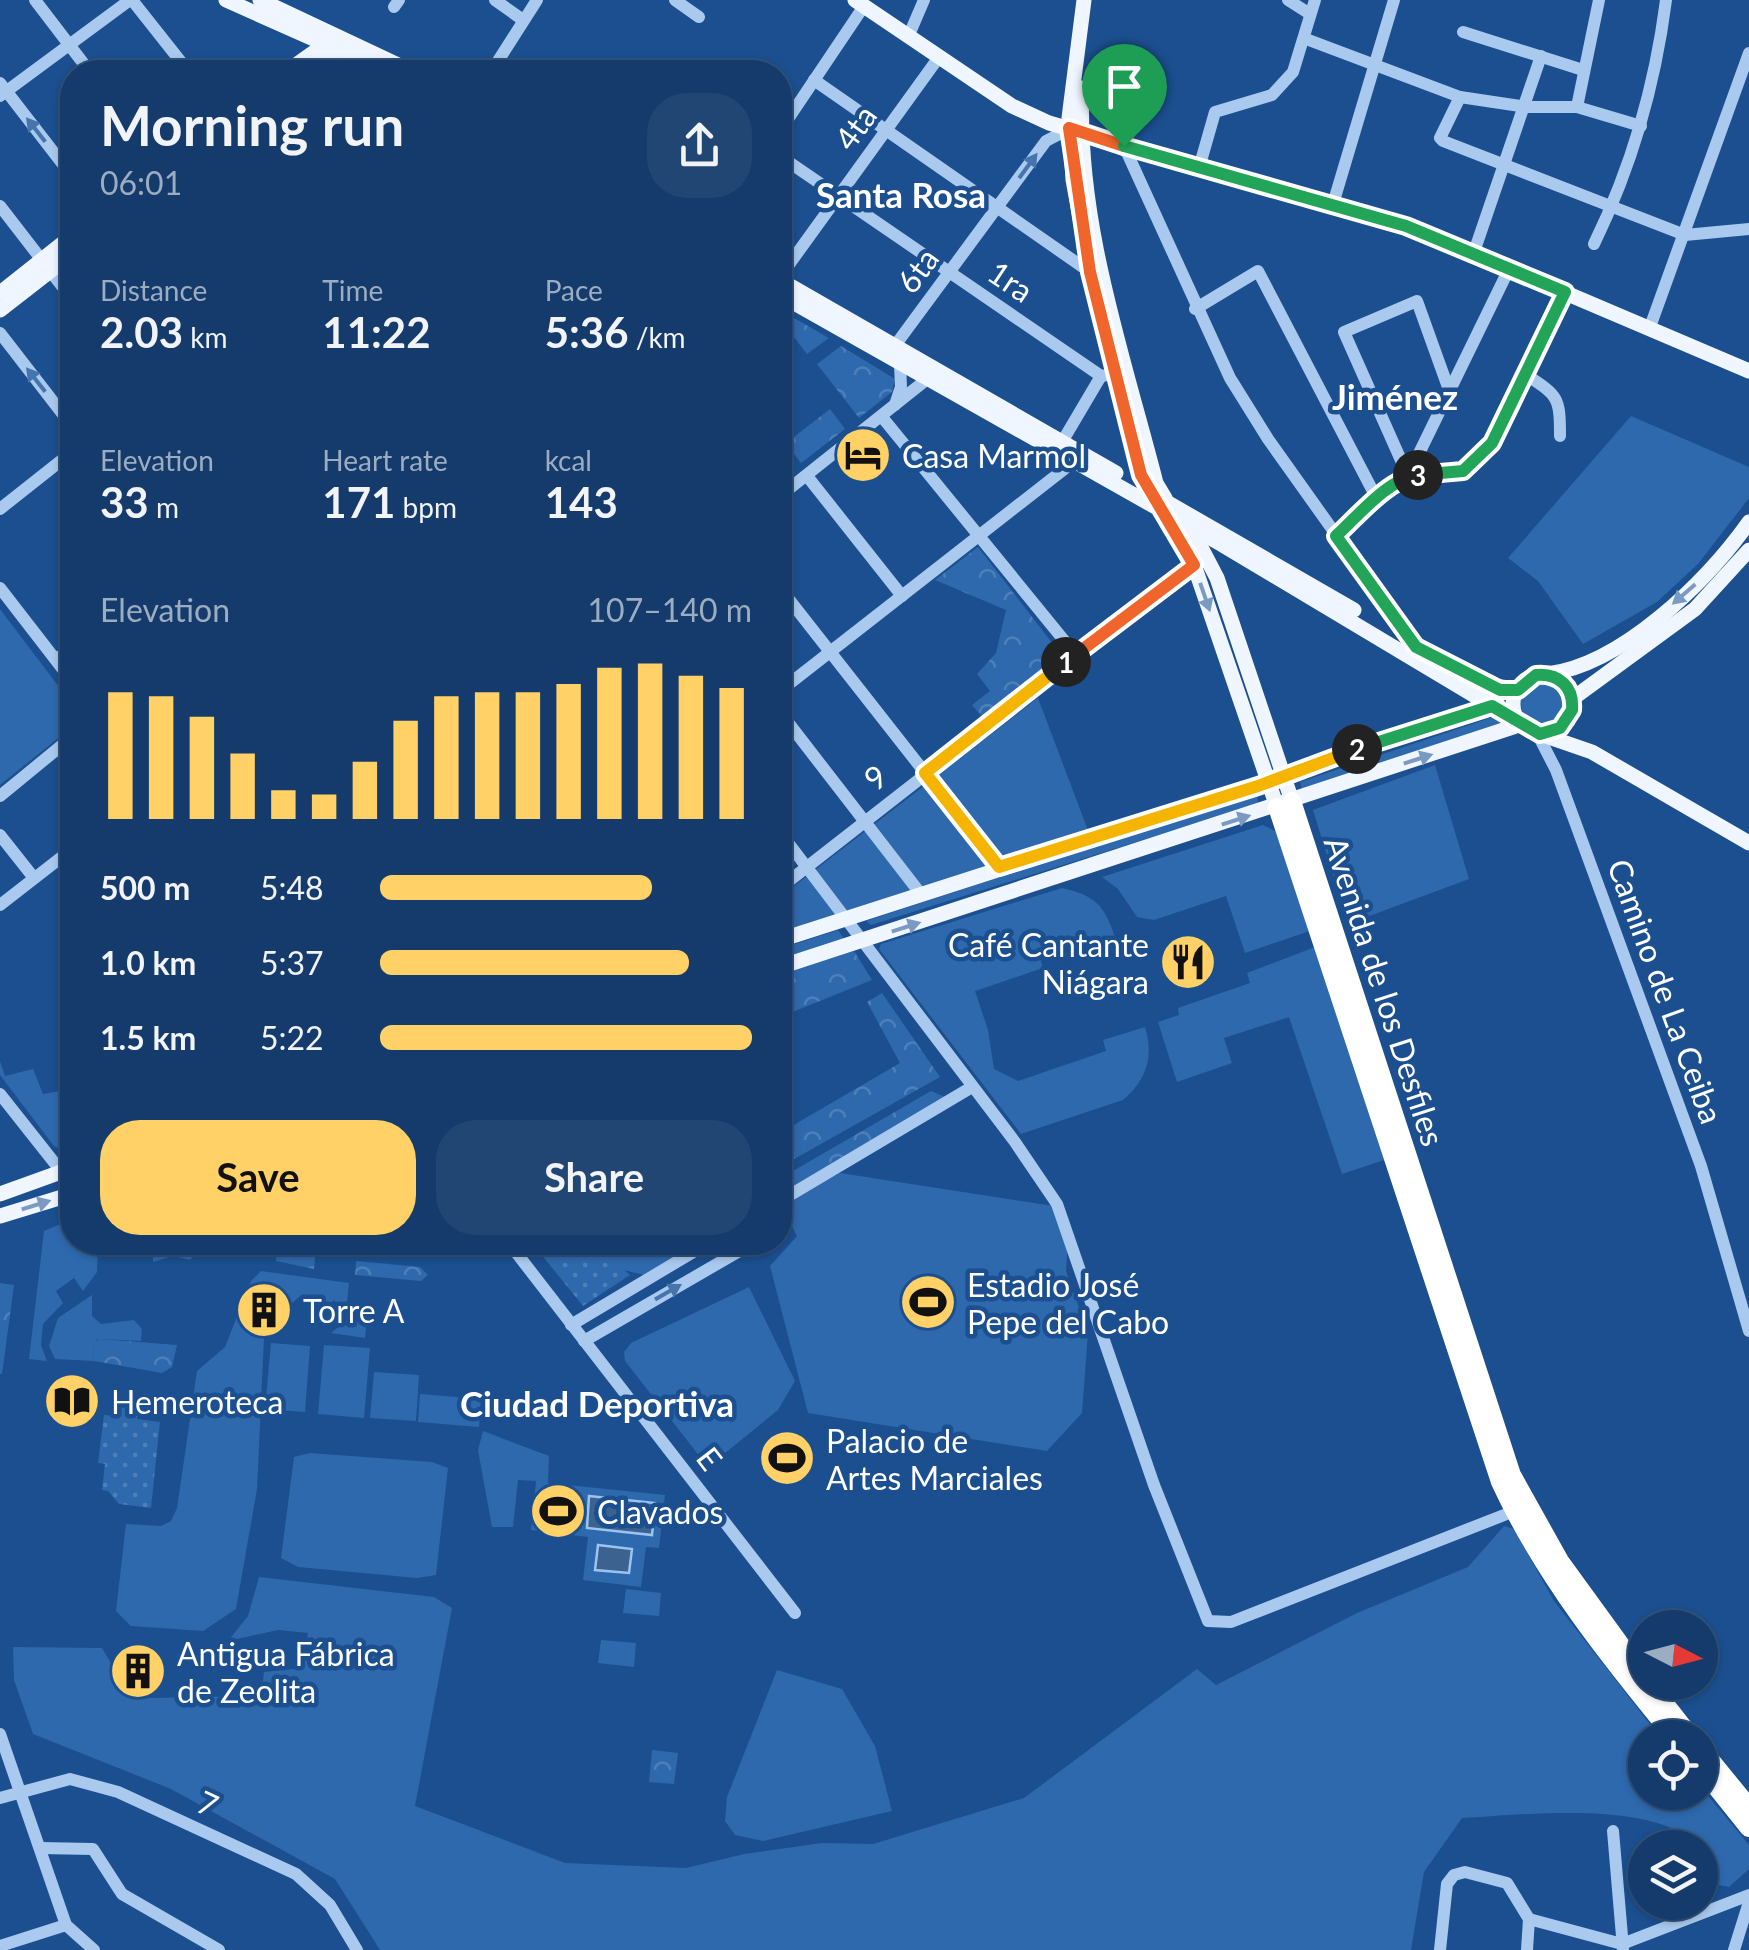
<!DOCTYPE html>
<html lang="en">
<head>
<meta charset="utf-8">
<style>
	body { margin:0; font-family:Lato,sans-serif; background:#214673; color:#f1f3f6; height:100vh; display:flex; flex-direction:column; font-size:38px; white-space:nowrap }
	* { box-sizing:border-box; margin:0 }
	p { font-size:32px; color:#9dadc1 }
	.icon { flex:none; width:55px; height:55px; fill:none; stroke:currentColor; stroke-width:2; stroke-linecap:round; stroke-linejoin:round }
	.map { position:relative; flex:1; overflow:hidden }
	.drawer { position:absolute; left:60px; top:60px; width:732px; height:1195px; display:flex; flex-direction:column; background:#143b6b; border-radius:40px; box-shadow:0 2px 8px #0004,0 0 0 2px #33557e }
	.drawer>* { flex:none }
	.needle { width:65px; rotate:96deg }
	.controls { position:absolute; left:1628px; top:1610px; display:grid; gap:20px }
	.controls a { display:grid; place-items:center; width:90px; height:90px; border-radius:50%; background:#143b6b; box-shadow:0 2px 8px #0004,0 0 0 2px #33557e; font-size:50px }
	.pin { position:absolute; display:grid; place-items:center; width:85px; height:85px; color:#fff; margin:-102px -42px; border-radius:50% 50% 50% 0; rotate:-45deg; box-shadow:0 0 10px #0007 }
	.pin .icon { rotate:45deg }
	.km { position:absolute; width:50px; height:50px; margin:-25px; border-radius:50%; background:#222; color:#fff; font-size:28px; line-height:50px; text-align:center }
	.round { display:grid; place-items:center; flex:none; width:105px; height:105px; border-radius:40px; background:#214673 }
	.overview { display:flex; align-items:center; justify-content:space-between; height:170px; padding:0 40px }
	h1 { font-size:55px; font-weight:700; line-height:75px }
	.metrics { display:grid; grid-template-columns:repeat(3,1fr); gap:15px; height:170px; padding:10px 40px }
	.metrics div { display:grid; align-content:center }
	.metrics b { font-size:42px; font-weight:700 }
	.metrics small { font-size:28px; font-weight:400 }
	.metrics p { font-size:28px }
	.chart { height:280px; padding:20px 40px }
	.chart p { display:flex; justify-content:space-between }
	.chart svg { width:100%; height:180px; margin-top:10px; stroke:#ffd166; stroke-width:6 }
	.cta { display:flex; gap:20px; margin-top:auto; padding:20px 40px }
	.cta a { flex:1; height:115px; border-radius:40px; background:#ffd166; color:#111; font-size:40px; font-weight:700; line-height:115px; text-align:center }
	.cta a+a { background:#214673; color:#f1f3f6 }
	ul { padding:0 40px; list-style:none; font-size:32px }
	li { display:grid; grid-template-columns:160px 120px 1fr; align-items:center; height:75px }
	li i { height:25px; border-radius:12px; background:#ffd166 }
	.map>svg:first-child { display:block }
	.grass { fill:#2e69ad }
	.forest { fill:url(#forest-crowns) }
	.garden { fill:url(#garden-dots) }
	.water { fill:#3c6290; stroke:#9cc4f0; stroke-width:2.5 }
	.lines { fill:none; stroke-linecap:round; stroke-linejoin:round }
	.minor { stroke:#a9c9ee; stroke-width:12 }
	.major { stroke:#f0f6ff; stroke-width:15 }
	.highway { stroke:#fff; stroke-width:18 }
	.oneway { fill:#4674ac }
	.oneway2 { fill:#7b9ac1 }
	.split-1-casing { stroke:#fff; stroke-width:20 }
	.split-2-casing { stroke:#fff; stroke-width:20 }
	.split-3-casing { stroke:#fff; stroke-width:20 }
	.split-4-casing { stroke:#fff; stroke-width:20 }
	.split-1 { stroke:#f0652b; stroke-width:12 }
	.split-2 { stroke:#f5b400; stroke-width:12 }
	.split-3 { stroke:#22a559; stroke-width:12 }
	.split-4 { stroke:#22a559; stroke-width:12 }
	.labels { text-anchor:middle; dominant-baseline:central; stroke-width:9; stroke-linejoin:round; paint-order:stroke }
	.street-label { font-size:32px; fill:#fff; stroke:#1b4f8f }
	.poi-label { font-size:32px; fill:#fff; stroke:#1b4f8f; text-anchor:start }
	.neighbourhood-label { font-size:35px; font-weight:bold; fill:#fff; stroke:#1b4f8f }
</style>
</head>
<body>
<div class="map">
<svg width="1749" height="1950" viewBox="0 0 1749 1950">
	<defs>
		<pattern id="forest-crowns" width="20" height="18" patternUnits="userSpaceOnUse" patternTransform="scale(2.5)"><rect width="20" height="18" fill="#2e69ad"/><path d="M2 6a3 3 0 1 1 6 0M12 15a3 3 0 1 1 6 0" fill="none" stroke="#4d80b9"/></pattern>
		<pattern id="garden-dots" width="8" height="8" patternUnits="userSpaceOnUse" patternTransform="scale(2.5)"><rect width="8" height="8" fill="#2e69ad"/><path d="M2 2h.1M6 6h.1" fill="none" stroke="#4d80b9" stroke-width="1.8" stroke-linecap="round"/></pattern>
	</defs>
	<rect width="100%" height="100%" fill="#1b4f8f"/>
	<g class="grass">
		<polygon points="1631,416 1749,467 1749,498 1698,564 1657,602 1583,644 1538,581 1508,558"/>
		<polygon points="0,609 72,704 72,727 0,785"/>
		<circle cx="1544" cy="704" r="23"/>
		<polygon points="1038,698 1089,833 780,934 780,897"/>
		<polygon points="1493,717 1504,725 1302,789 1300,782"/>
		<polygon points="1435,765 1469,879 1348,924 1313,810"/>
		<polygon points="1257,793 1258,804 871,925 866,921"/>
		<polygon points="1263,825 1277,832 1310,931 1245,953 1226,896 1154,920 1137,917 1118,889 1102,877"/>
		<path d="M1062,888C1099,896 1105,908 1117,942L1075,957L1070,941L1038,952L1043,968L975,991L988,1030L994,1069L1018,1081L1106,1051L1103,1040L1145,1027C1154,1056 1147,1080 1123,1100L1021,1134L879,949L881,944Z"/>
		<polygon points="838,930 844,939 780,961 780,949"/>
		<polygon points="1315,947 1387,1159 1342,1174 1289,1017 1224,1038 1232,1063 1177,1082 1158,1022 1179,1015 1178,1008 1250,983 1247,973"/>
		<polygon points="0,1061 5,1076 33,1069 43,1094 72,1089 72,1155 54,1146 0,1075"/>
		<polygon points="840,1173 1054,1206 1068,1240 1066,1271 1088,1333 1082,1413 1047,1451 808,1413 770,1266 797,1236 781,1204"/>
		<polygon points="60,1224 72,1242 98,1243 97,1272 83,1291 74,1278 56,1291 63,1303 43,1324 41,1345 47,1361 29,1359 44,1231"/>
		<polygon points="153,1243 193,1243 202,1247 190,1260 173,1256 153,1262"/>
		<polygon points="593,1243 699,1243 644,1275 619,1269"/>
		<polygon points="261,1271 349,1283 347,1302 368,1304 365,1338 331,1333 349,1318 334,1300 316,1315 299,1297 282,1312 265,1294 248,1308 262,1326 264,1338 257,1489 236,1609 203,1631 131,1626 116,1611 126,1524 161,1526 171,1521 177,1508 197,1371 225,1347 251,1281"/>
		<polygon points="749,1287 795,1381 778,1410 708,1467 625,1361 624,1352 631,1343"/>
		<polygon points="92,1295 92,1316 101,1324 134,1320 142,1329 141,1341 98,1339 93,1344 94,1361 55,1359 49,1346 58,1318"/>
		<polygon points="271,1343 310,1346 305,1412 265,1409"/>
		<polygon points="324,1345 370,1348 364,1418 318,1414"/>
		<polygon points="374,1372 419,1375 416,1421 370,1418"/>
		<polygon points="420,1394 481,1399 479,1427 418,1422"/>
		<polygon points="483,1431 549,1456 548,1483 665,1495 659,1548 646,1547 641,1587 583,1580 588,1537 531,1530 536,1481 518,1480 513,1527 492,1527 478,1450"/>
		<polygon points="310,1453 432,1462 448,1468 436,1575 417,1578 298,1567 281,1558 294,1457"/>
		<path d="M1504,1526L1514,1529L1554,1601L1660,1737L1645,1738V1792H1700V1786L1749,1845V1869L1729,1887L1714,1884C1711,1874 1706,1857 1700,1849C1661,1798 1523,1815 1462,1818L1424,1872L1411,1950H380L335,1879L171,1789L33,1734L14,1680L13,1647L102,1648L132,1699C161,1696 243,1700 262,1690L264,1672L302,1668L308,1633L278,1630L228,1641L248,1616L259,1577L434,1597L452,1608L415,1806L565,1863L686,1868L744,1854L822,1843L873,1844L1024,1798L1197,1669L1216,1685L1357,1613L1468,1567Z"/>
		<polygon points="626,1589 661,1593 659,1616 623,1613"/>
		<polygon points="601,1640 636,1643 634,1667 598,1663"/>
		<polygon points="777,1670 842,1689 875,1746 892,1811 763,1841 735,1835 725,1821 727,1797"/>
	</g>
	<g class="forest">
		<polygon points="780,310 829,338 807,354 780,319"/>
		<polygon points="841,346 895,379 892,392 859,418 817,364"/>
		<polygon points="830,409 845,429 801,463 786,443"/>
		<polygon points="978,547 1063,657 984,719 972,705 990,691 977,674 996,653 1006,610 935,580"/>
		<polygon points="854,951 872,980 780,1017 780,974"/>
		<polygon points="882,993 940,1077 780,1167 780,1133 900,1063 867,1002"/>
		<polygon points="931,1091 945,1097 780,1194 781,1178"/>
		<polygon points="278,1243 278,1242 348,1243 347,1251 316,1249 314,1269 276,1261"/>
		<polygon points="356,1261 420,1267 428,1275 421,1281 355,1275"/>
		<polygon points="0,1283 14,1285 2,1374 0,1374"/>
		<polygon points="99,1339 177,1345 172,1367 162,1373 94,1361 93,1344"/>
		<polygon points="652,1750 678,1753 674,1784 649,1782"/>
	</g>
	<g class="garden">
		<polygon points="532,1243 593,1243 630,1275 583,1306"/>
		<polygon points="117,1403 138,1405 137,1419 160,1422 151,1508 119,1504 108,1491 102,1490 105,1464 98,1463 104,1415 115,1416"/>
	</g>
	<g class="water">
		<polygon points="589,1496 655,1503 652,1535 587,1528"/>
		<circle cx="558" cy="1511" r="14"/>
		<polygon points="598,1545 632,1549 629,1573 595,1570"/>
	</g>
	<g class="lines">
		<g class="minor">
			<polyline points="35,0 90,72"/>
			<polyline points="132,0 189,72"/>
			<polyline points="495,0 523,20"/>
			<polyline points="675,0 699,17"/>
			<polyline points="1288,0 1310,14"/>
			<polyline points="394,7 399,0"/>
			<polyline points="1463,32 1583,70"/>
			<polyline points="909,35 924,0"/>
			<polyline points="1306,39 1460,97 1527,107 1577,107 1641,126"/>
			<polyline points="491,72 537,0"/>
			<polyline points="814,80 1090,272"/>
			<polyline points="0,83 72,176"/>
			<polyline points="0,96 130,0"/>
			<polyline points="1460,97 1440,138 1443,141 1685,235 1749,229"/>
			<polyline points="1577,107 1599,0"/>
			<polyline points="780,131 864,6"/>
			<polyline points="1124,146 1230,378 1268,439 1416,647"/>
			<polyline points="780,156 1101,376 1115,374"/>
			<polyline points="1199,168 1215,112 1272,95 1293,72 1315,0"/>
			<polyline points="1333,204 1394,0"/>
			<polyline points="0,206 72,299"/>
			<path d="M1594,244C1632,166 1655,86 1666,0"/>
			<polyline points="1473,255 1541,56"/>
			<polyline points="780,277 939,57"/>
			<polyline points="1195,309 1258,271 1377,499"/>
			<polyline points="1650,327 1749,53"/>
			<polyline points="0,333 72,426"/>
			<polyline points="891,351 1046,141 1069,129"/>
			<path d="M1525,374C1558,396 1560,396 1560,436"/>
			<polyline points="1449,390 1417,301 1344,332 1408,476 1463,471 1492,443 1565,291"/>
			<polyline points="895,405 901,387 900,364"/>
			<polyline points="882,417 1076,655"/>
			<polyline points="1062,442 1101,376"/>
			<polyline points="807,476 902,596"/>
			<polyline points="780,496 926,380"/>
			<polyline points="0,509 72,452"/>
			<polyline points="1336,536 1408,476 1509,269"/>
			<polyline points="0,588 72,681"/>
			<polyline points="780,588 999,867"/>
			<polyline points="56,660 72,647"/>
			<polyline points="780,691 1081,456"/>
			<polyline points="780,712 920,893"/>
			<polyline points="1537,733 1556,770 1701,1166 1749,1331"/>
			<polyline points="0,796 72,737"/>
			<polyline points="780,832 1015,1142 1057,1204 1154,1485 1208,1621 1231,1622 1522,1508"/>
			<polyline points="0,835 34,878"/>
			<polyline points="780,888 1194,565"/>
			<polyline points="0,905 72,849"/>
			<polyline points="0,1094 72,1185"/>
			<polyline points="780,1201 972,1087"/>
			<polyline points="508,1242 795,1613"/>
			<polyline points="571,1325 710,1242"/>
			<polyline points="584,1341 755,1242"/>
			<polyline points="0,1734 66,1925 94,1950"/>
			<polyline points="0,1798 70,1779 118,1792 296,1874 330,1905 357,1950"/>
			<polyline points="1613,1831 1623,1948"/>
			<polyline points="40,1848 93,1849 122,1894 219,1950"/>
			<polyline points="1529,1919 1622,1944 1749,1895"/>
			<polyline points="0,1946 66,1925"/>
			<polyline points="1440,1950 1447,1884 1454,1875 1465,1872 1507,1883 1529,1919 1527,1950"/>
			<polyline points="1734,1950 1749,1902"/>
		</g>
		<g class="major">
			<polyline points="226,0 388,72"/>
			<polyline points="260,0 413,72"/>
			<polyline points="855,0 1012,106 1049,123 1406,225 1749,371"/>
			<polyline points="1084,0 1069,118 1073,180 1090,272 1149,495"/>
			<polyline points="286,72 331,40"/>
			<polyline points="309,72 341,45"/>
			<path d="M1082,88C1076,222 1123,354 1156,483L1165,498"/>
			<polyline points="780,280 1116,473"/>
			<polyline points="0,293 72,236"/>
			<polyline points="780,295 1221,544 1522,724"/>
			<polyline points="0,310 72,254"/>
			<polyline points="1144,489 1354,610"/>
			<polyline points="1162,514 1194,565 1277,807"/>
			<polyline points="1193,532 1217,578 1292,801"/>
			<polyline points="1438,660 1485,685 1517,689"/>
			<path d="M1547,674C1622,665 1707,581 1749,522"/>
			<circle cx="1543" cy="704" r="30"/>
			<polyline points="1572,699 1695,609 1749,550"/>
			<polyline points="1537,733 1592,752 1749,843"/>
			<polyline points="780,940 1258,786 1497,702"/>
			<polyline points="780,967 1522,724"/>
			<polyline points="0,1194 72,1168"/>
			<polyline points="0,1216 72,1194"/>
		</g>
		<g class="highway">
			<polyline points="1292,801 1512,1475 1560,1561 1645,1678"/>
			<path d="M1277,807L1500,1482C1543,1575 1610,1659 1675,1738"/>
			<polyline points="1648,1682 1692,1738"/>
			<polyline points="1700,1747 1749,1807"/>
			<polyline points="1700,1767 1749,1828"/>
		</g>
	</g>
	<defs><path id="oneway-solid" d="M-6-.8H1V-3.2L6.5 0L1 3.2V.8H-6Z" transform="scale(2.5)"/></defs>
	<g class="oneway">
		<use href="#oneway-solid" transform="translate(36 130) rotate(-128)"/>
		<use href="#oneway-solid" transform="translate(1028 166) rotate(-54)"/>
		<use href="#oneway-solid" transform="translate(36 380) rotate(-128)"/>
		<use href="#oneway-solid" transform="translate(668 1292) rotate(-30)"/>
	</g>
	<g class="oneway2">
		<use href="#oneway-solid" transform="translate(1684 594) rotate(139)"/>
		<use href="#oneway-solid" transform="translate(1205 597) rotate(71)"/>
		<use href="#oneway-solid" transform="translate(1418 759) rotate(-18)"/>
		<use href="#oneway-solid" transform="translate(1236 820) rotate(-18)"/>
		<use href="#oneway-solid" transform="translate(906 927) rotate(-18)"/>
		<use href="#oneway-solid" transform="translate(36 1205) rotate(-17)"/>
	</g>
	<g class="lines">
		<g class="split-1-casing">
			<polyline id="split-1" points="1066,662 1194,565 1141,475 1090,272 1069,128 1124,146"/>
		</g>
		<g class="split-2-casing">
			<polyline id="split-2" points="1066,662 925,773 999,867 1258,786 1357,749"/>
		</g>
		<g class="split-3-casing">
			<path id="split-3" d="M1357,749L1492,706L1540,734L1560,728L1572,710C1574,687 1559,673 1536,675L1518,690H1500L1416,647L1336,536C1357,517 1389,478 1418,475"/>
		</g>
		<g class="split-4-casing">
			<polyline id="split-4" points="1124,146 1406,226 1565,292 1492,443 1463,471 1418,475"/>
		</g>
		<use href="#split-1" class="split-1"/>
		<use href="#split-2" class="split-2"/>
		<use href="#split-3" class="split-3"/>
		<use href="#split-4" class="split-4"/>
	</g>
	<defs>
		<g id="hotel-disc" transform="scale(2.875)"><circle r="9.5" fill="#ffd166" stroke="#1b4f8f"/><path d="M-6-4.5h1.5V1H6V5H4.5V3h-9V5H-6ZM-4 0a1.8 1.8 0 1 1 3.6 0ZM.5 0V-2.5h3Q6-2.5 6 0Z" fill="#111"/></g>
		<g id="restaurant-disc" transform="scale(2.875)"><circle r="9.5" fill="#ffd166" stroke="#1b4f8f"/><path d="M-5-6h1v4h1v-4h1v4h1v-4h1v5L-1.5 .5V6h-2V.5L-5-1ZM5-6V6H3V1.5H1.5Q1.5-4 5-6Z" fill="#111"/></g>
		<g id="stadium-disc" transform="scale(2.875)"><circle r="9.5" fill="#ffd166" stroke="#1b4f8f"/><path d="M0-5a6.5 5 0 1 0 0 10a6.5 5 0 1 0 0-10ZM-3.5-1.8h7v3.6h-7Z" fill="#111"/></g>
		<g id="building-disc" transform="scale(2.875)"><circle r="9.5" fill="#ffd166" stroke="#1b4f8f"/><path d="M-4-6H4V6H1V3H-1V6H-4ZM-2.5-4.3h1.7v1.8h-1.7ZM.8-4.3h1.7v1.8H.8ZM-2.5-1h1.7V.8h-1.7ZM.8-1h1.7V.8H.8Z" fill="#111"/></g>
		<g id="library-disc" transform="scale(2.875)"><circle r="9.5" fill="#ffd166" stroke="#1b4f8f"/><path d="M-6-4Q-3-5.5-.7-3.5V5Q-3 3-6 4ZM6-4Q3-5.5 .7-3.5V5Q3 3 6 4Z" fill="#111"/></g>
	</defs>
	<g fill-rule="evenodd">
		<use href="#hotel-disc" x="863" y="455"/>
		<use href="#restaurant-disc" x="1188" y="962"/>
		<use href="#stadium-disc" x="928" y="1302"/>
		<use href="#building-disc" x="264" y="1310"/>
		<use href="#library-disc" x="72" y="1401"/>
		<use href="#stadium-disc" x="787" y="1458"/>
		<use href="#stadium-disc" x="558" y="1511"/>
		<use href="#building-disc" x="138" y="1671"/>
	</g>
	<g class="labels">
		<g class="street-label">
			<text transform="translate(855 127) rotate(-54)">4ta</text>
			<text transform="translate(917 270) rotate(-54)">6ta</text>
			<text transform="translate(1011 281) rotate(34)">1ra</text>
			<text transform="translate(875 777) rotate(-38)">9</text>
			<text transform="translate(1385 991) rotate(72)">Avenida de los Desfiles</text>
			<text transform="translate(1666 991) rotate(70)">Camino de La Ceiba</text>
			<text transform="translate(710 1458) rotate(52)">E</text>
			<text transform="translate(208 1803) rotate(25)">7</text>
		</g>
		<g class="poi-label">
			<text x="902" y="455">Casa Marmol</text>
			<text x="1149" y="944" text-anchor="end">Café Cantante<tspan x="1149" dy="37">Niágara</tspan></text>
			<text x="967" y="1284">Estadio José<tspan x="967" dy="37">Pepe del Cabo</tspan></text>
			<text x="303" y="1310">Torre A</text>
			<text x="111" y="1401">Hemeroteca</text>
			<text x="826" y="1440">Palacio de<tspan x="826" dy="37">Artes Marciales</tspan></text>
			<text x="597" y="1511">Clavados</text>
			<text x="177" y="1653">Antigua Fábrica<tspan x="177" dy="37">de Zeolita</tspan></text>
		</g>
		<g class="neighbourhood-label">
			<text x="901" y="194">Santa Rosa</text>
			<text x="1395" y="396">Jiménez</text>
			<text x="597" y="1403">Ciudad Deportiva</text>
		</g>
	</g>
</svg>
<div class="controls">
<a><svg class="needle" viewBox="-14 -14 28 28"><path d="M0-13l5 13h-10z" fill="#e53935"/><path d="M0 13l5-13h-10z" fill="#9dadc1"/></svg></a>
<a><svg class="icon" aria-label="locate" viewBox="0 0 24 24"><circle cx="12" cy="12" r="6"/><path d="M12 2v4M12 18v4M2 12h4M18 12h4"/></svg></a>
<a><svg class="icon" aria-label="layers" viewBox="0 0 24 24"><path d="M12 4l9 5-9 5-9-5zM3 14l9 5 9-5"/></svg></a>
</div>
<div class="pin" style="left:1124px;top:146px;background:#1e9e55"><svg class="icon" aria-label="arrive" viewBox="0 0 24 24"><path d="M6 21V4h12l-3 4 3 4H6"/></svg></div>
<b class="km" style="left:1066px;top:662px">1</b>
<b class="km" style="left:1357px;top:749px">2</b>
<b class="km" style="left:1418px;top:475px">3</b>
<section class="drawer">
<div class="overview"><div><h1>Morning run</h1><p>06:01</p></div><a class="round"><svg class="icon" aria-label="share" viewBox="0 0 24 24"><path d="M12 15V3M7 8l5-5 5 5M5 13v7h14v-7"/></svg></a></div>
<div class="metrics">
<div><p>Distance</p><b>2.03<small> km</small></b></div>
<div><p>Time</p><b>11:22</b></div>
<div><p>Pace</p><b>5:36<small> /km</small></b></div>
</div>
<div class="metrics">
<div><p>Elevation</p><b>33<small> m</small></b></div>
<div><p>Heart rate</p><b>171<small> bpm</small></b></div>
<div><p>kcal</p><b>143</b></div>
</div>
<div class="chart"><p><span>Elevation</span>107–140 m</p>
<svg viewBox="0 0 160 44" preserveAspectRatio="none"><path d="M5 44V13M15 44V14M25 44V19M35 44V28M45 44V37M55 44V38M65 44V30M75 44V20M85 44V14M95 44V13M105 44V13M115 44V11M125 44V7M135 44V6M145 44V9M155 44V12"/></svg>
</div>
<ul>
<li><b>500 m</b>5:48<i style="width:73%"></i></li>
<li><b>1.0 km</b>5:37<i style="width:83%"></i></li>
<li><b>1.5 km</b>5:22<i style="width:100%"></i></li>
</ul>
<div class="cta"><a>Save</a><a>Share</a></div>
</section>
</div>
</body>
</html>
